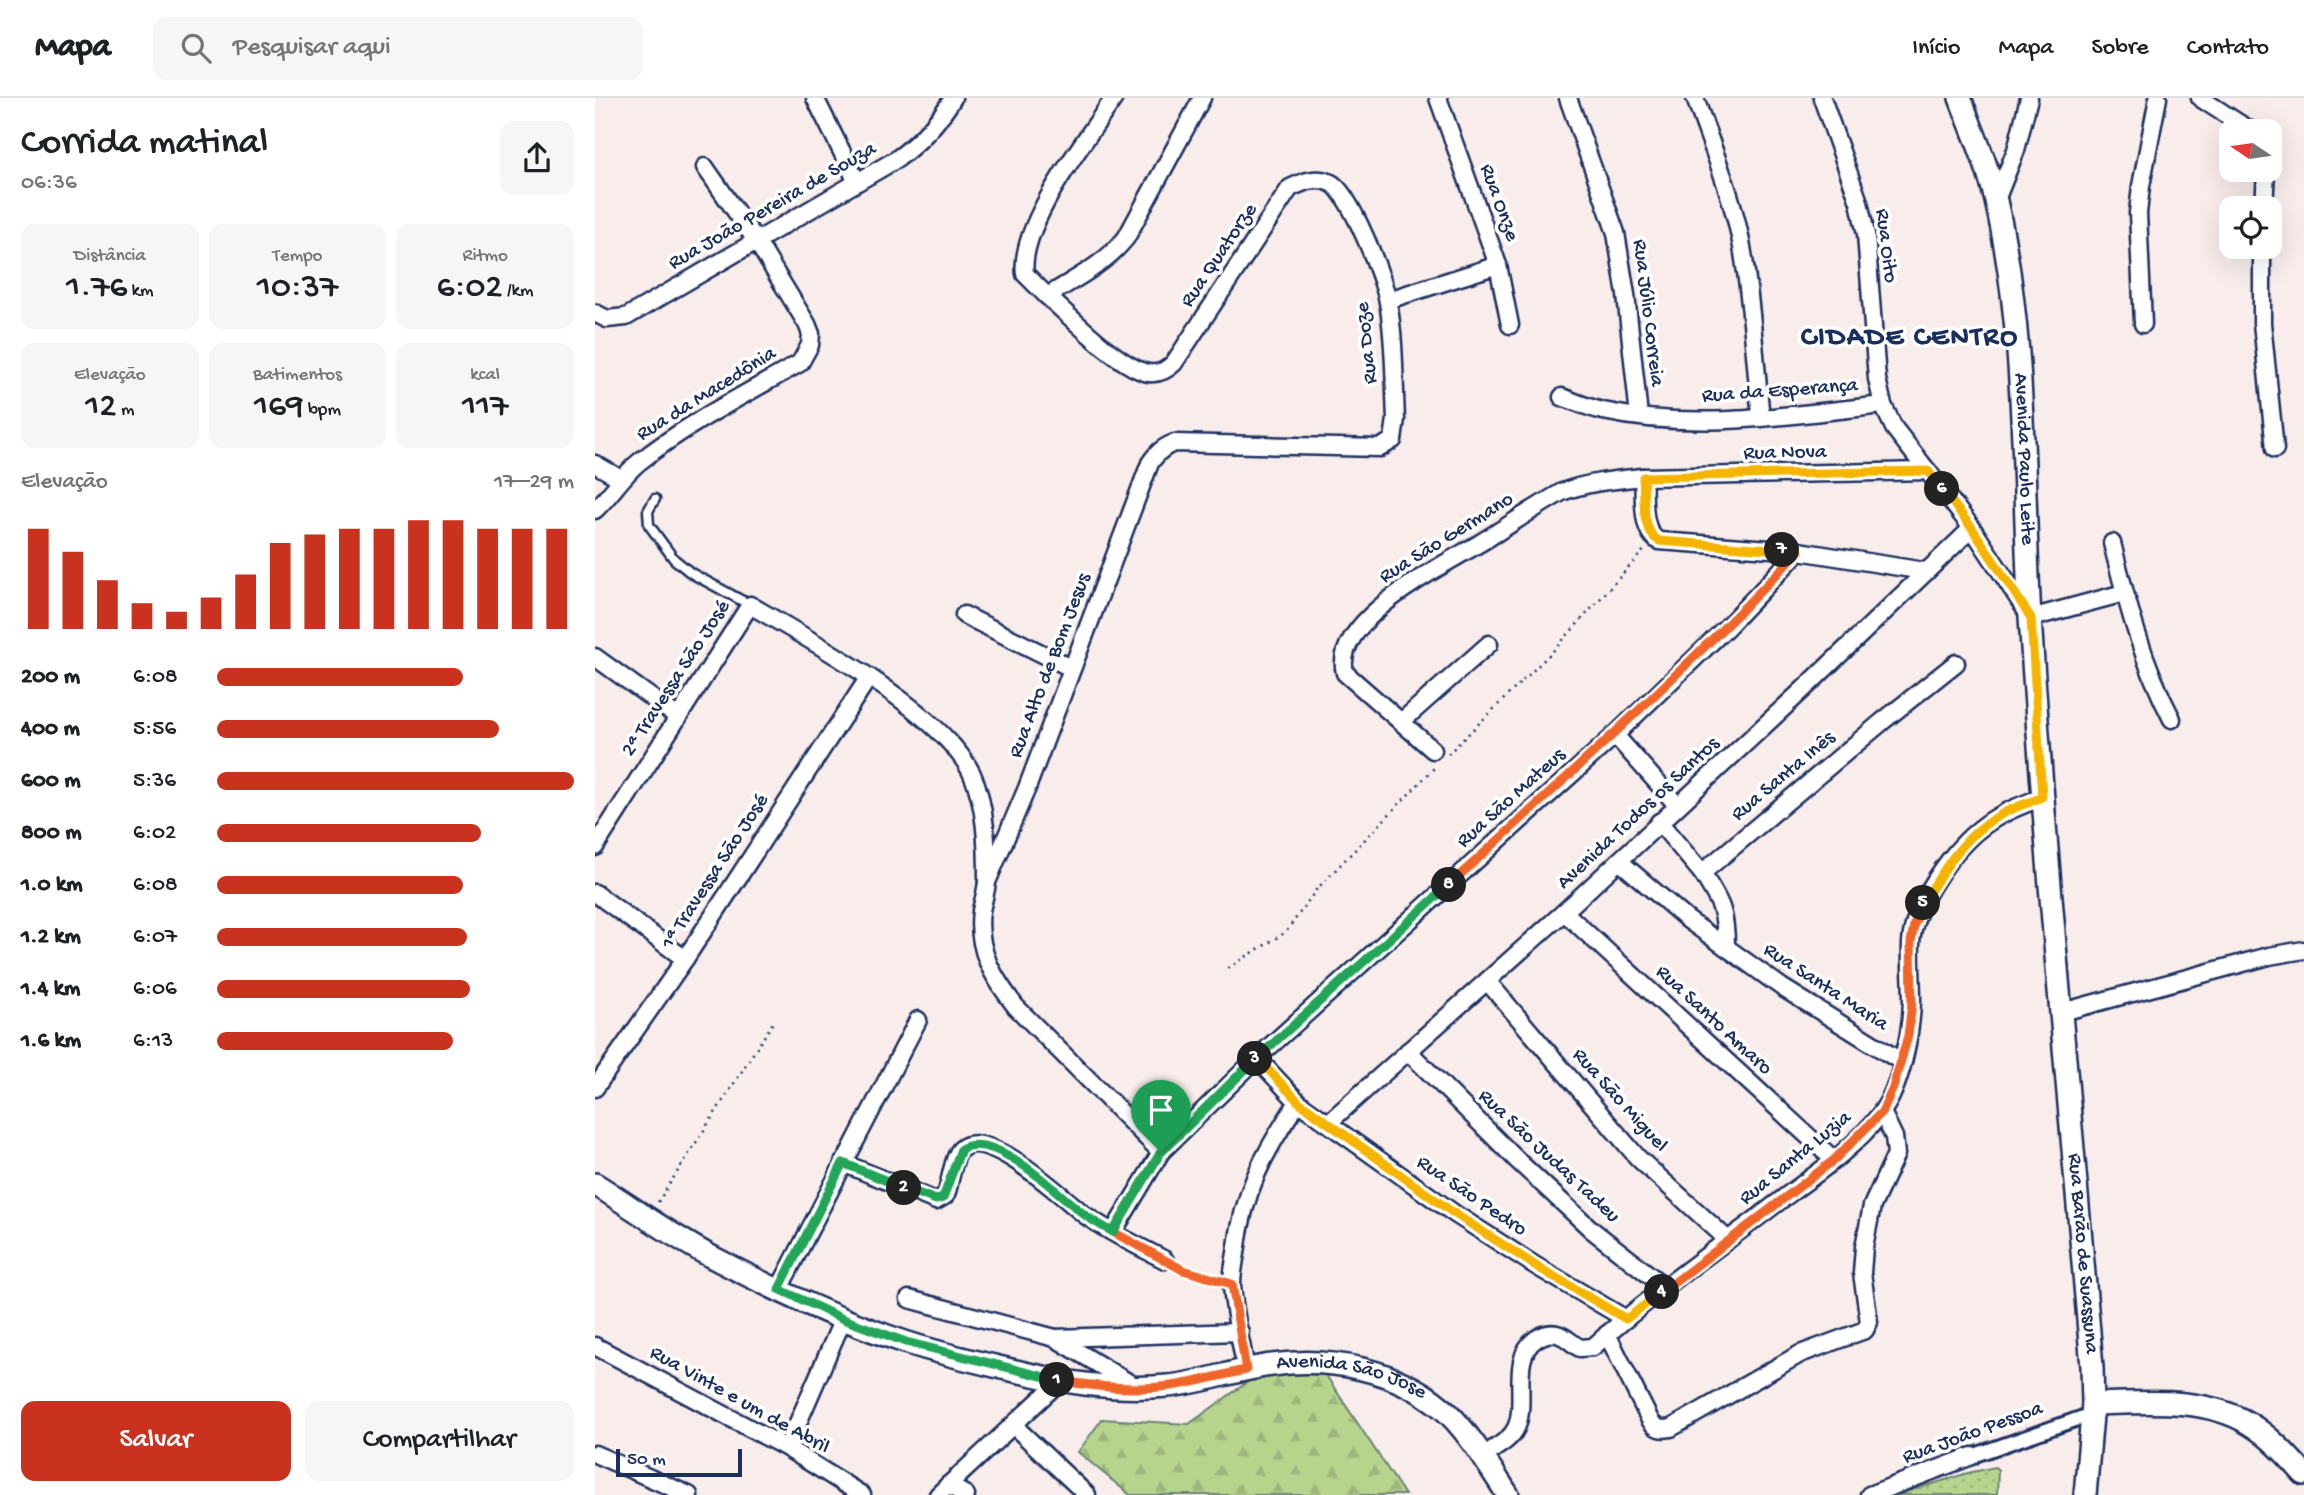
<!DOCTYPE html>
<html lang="pt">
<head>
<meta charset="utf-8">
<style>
	body { margin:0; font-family:"Gochi Hand",sans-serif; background:#f6f6f6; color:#202124; height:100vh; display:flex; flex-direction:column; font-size:26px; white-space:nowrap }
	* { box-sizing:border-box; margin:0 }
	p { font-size:23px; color:#757577 }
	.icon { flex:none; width:38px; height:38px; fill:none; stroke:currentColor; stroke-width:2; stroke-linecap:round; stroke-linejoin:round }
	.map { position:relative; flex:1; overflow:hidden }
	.side { display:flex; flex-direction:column; background:#fff; width:595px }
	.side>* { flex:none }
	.needle { width:46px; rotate:283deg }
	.controls { position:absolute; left:1624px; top:21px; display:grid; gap:14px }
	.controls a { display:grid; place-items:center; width:63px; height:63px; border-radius:14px; background:#fff; box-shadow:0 7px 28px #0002; font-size:35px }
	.scale { position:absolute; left:21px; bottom:18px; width:126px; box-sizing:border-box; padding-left:7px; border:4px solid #1b2f5e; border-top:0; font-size:19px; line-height:24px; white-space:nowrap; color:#1b2f5e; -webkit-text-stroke:5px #fff; paint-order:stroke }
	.pin { position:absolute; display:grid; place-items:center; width:60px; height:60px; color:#fff; margin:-72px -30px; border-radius:50% 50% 50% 0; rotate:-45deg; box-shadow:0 0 7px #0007 }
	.pin .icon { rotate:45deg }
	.km { position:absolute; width:35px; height:35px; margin:-18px; border-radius:50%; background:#222; color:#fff; font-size:19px; line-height:35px; text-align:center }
	.round { display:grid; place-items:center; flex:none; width:74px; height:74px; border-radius:14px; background:#f6f6f6 }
	.summary { display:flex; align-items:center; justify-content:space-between; height:119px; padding:0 21px }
	h1 { font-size:38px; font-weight:600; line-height:52px }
	.stats { display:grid; grid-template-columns:repeat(3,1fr); gap:10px; height:119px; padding:7px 21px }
	.stats div { display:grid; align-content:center; border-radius:14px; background:#f6f6f6; text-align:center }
	.stats b { font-size:35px; font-weight:600 }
	.stats small { font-size:19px; font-weight:400 }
	.stats p { font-size:19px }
	.chart { height:196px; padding:14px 21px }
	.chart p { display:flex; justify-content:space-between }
	.chart svg { width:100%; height:126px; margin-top:7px; stroke:#c8321e; stroke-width:6 }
	.action { display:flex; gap:14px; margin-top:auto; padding:14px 21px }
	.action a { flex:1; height:80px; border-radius:14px; background:#c8321e; color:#fff; font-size:28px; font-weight:600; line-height:80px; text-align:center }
	.action a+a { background:#f6f6f6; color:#202124 }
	ul { padding:0 21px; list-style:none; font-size:23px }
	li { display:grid; grid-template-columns:112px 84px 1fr; align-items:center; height:52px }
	li i { height:18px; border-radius:9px; background:#c8321e }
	header { display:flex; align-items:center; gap:42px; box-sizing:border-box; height:98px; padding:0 35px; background:#fff; border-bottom:2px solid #e0e0e0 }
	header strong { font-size:33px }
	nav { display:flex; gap:38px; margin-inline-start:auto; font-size:24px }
	.search { width:490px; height:63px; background:#f6f6f6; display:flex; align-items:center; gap:18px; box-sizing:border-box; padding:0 24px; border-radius:14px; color:#757577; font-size:26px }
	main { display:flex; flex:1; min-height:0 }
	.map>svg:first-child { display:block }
	.forest { fill:url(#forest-firs); stroke:#698276; stroke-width:2 }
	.park { fill:url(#park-dots); stroke:#698276; stroke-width:2 }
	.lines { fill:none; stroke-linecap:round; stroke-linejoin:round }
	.service-casing { stroke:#1b2f5e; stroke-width:13 }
	.pedestrian-casing { stroke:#1b2f5e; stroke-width:18 }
	.minor-casing { stroke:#1b2f5e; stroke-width:21 }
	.tertiary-casing { stroke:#1b2f5e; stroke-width:26 }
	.path { stroke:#1b2f5e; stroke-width:2.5; stroke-dasharray:2 5; stroke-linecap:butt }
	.service { stroke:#fff; stroke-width:8 }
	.pedestrian { stroke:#fff; stroke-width:12 }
	.minor { stroke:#fff; stroke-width:16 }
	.tertiary { stroke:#fff; stroke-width:21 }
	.split-1-casing { stroke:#fff; stroke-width:14 }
	.split-2-casing { stroke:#fff; stroke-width:14 }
	.split-3-casing { stroke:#fff; stroke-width:14 }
	.split-4-casing { stroke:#fff; stroke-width:14 }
	.split-5-casing { stroke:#fff; stroke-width:14 }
	.split-6-casing { stroke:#fff; stroke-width:14 }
	.split-7-casing { stroke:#fff; stroke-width:14 }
	.split-8-casing { stroke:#fff; stroke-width:14 }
	.split-9-casing { stroke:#fff; stroke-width:14 }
	.split-1 { stroke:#f0652b; stroke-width:9 }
	.split-2 { stroke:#22a559; stroke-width:9 }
	.split-3 { stroke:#22a559; stroke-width:9 }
	.split-4 { stroke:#f5b400; stroke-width:9 }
	.split-5 { stroke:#f0652b; stroke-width:9 }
	.split-6 { stroke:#f5b400; stroke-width:9 }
	.split-7 { stroke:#f5b400; stroke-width:9 }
	.split-8 { stroke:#f0652b; stroke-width:9 }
	.split-9 { stroke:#22a559; stroke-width:9 }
	.labels { text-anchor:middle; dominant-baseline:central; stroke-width:7; stroke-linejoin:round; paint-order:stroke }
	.street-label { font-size:21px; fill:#1b2f5e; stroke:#fff }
	.district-label { font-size:28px; font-weight:bold; letter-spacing:2px; fill:#1b2f5e; stroke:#fff }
</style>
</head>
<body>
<header>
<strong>Mapa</strong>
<div class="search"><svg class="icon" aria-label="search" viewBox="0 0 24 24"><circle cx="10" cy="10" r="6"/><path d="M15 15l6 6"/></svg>Pesquisar aqui</div>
<nav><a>Início</a><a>Mapa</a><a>Sobre</a><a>Contato</a></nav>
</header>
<main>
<section class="side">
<div class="summary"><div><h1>Corrida matinal</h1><p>06:36</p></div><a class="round"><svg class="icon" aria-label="share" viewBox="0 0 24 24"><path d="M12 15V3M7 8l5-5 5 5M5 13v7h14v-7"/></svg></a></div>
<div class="stats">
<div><p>Distância</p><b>1.76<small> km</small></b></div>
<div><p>Tempo</p><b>10:37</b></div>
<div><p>Ritmo</p><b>6:02<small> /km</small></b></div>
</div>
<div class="stats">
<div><p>Elevação</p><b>12<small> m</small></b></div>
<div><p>Batimentos</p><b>169<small> bpm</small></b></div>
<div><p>kcal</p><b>117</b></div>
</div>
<div class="chart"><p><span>Elevação</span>17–29 m</p>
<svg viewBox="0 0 160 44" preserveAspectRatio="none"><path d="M5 44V9M15 44V17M25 44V27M35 44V35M45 44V38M55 44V33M65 44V25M75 44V14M85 44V11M95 44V9M105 44V9M115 44V6M125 44V6M135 44V9M145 44V9M155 44V9"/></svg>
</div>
<ul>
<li><b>200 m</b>6:08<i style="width:69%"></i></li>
<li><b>400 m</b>5:56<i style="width:79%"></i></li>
<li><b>600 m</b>5:36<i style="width:100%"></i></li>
<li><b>800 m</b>6:02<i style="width:74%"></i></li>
<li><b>1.0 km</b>6:08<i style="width:69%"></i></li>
<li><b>1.2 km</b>6:07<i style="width:70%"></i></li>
<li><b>1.4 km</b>6:06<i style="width:71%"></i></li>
<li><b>1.6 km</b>6:13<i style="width:66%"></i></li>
</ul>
<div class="action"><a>Salvar</a><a>Compartilhar</a></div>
</section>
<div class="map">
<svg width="1709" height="1397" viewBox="0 0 1709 1397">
	<defs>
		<pattern id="forest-firs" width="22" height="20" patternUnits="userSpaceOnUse" patternTransform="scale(1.75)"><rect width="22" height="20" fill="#b7d48d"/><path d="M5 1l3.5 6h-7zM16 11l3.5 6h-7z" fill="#9db67c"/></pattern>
		<pattern id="park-dots" width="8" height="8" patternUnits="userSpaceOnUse" patternTransform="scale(1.75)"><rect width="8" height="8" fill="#b7d48d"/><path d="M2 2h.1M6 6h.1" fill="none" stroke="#9db67c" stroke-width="1.8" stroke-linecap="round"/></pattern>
	</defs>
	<rect width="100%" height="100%" fill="#f8edeb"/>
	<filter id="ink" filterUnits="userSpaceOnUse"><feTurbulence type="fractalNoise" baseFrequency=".0143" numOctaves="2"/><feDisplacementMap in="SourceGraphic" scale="14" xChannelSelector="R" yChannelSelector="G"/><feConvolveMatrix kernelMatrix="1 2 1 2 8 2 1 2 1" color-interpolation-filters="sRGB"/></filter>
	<g filter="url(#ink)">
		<polygon class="forest" points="679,1265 730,1276 810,1397 535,1397 483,1354 507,1321 594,1326"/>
		<polygon class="park" points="1400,1369 1403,1372 1402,1397 1301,1397 1373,1375"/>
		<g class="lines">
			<g class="service-casing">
				<polyline id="service" points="60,401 53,413 54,427 79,461 96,475 155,507"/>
			</g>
			<g class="pedestrian-casing">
				<polyline id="pedestrian" points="1377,1358 1497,1316"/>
			</g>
			<g class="minor-casing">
				<g id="minor">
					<polyline points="220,0 262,84"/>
					<path d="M519,0C492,41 423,127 430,176L452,198C480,181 510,166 531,140L607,0"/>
					<polyline points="843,0 903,167 915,227"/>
					<polyline points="973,0 1021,135 1031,197 1044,318"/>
					<path d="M1100,0C1117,49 1138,98 1147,149C1157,205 1160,263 1166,320"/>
					<polyline points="1227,0 1264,104 1271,136 1282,281 1288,307 1299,330 1377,430 1436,520 1529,495"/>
					<polyline points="1605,0 1656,33"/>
					<polyline points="1401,102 1421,52 1434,0"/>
					<polyline points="1669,110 1671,72"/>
					<polyline points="1667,149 1667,225 1680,351"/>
					<polyline points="793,202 903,167"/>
					<path d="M0,215L12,221L31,219L302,61C326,43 343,25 358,0"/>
					<polyline points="1548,226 1543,115 1546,88 1563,0"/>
					<path d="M967,299C980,304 994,310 1008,313C1100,333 1196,317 1288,307"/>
					<polyline points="0,366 26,381"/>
					<path d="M1048,379C1050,398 1045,433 1064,443L1204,453L1329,473"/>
					<path d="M0,412C16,397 27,378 44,364C93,325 151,296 205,265L215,247L216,236L212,226L162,144L110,69"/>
					<path d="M1517,445C1532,505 1548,566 1577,621"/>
					<polyline points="369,517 476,570"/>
					<polyline points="0,559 83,619"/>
					<polyline points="806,624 894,546"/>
					<polyline points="1020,637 1082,707"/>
					<path d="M838,652L750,575C736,522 849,467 885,445C913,428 939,410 967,394C994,384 1020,382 1048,379L1333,373"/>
					<polyline points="1064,724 1107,775"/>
					<path d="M0,749L155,507C215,542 348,614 377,676C391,707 392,748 392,781C392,792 388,802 386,813C381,852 398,879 421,909L566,1054"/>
					<polyline points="1024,763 1093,822 1188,890 1307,964"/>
					<path d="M392,784L432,690L555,365C562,355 568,349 579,345L785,350L798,342L801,321C799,283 800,242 793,204C789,181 755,94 736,85C721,78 708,84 695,90L579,265C572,272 565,276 554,275C526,271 475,218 452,198"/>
					<polyline points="0,795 90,861"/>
					<polyline points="969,814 1239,1062"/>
					<path d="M1131,849C1131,813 1126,805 1107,775L1288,623L1361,565"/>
					<polyline points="892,883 1043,1060 1133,1142"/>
					<polyline points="1467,914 1674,858 1709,852"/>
					<polyline points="813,953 924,1064 997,1132 1071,1190"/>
					<polyline points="662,960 703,1004 860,1116 941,1168 1031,1221"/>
					<polyline points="0,990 90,861 274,579"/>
					<polyline points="733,1025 969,814 1213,587 1377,430"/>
					<path d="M248,1065L341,1103L351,1097C355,1086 358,1058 366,1051C393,1027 470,1102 490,1117C515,1135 543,1148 570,1162"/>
					<polyline points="518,1134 566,1054 662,960 1020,637 1132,529 1204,453"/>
					<polyline points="184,1191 323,922"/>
					<polyline points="314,1201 460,1240 541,1289"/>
					<path d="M1012,1236L1055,1322C1061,1331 1066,1332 1076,1330L1205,1256L1270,1232L1274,1224L1267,1175L1269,1149L1277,1108L1301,1056L1299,1039L1287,1014"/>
					<polyline points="460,1240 645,1234"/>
					<polyline points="0,1248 192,1350 267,1397"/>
					<path d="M651,1272C646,1244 639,1215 637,1187C637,1177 639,1166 641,1155C648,1094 669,1054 703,1004"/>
					<polyline points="418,1327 492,1397"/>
					<polyline points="192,1350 248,1221"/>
					<polyline points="0,1356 94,1397"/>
					<path d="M888,1358C899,1350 915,1343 921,1330C933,1303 914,1260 941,1241C947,1237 954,1234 962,1236C971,1238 977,1246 985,1250L998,1249C1057,1196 1123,1150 1186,1102C1221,1076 1260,1050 1286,1015C1306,989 1316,935 1317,904C1317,884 1315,865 1316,845C1318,806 1359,749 1390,727C1407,714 1428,707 1447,699"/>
					<polyline points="353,1387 371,1397"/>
					<polyline points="343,1397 465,1283"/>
					<polyline points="1274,1397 1377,1358"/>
				</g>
			</g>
			<g class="tertiary-casing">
				<g id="tertiary">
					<path id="s1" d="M1365,0C1378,34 1393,68 1401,103C1432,238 1427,382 1435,519C1451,770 1476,1019 1497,1269L1498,1306L1490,1397"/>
					<path id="s2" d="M0,1086C38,1110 77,1138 117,1159C178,1191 243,1222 310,1244C343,1255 378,1263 412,1271C465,1284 518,1293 573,1288C608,1285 642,1271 677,1267C735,1259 800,1271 846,1309C870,1328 896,1371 913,1397"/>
					<path d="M1498,1306C1549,1305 1607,1298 1653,1325C1675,1338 1692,1357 1709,1376"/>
				</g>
			</g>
			<g class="path">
				<polyline points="853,656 960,551 1050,451"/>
				<polyline points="633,870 691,834 721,792 841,668"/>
				<polyline points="63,1104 179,923"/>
				<polyline points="583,1170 620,1182"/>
			</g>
			<use href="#service" class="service"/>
			<use href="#pedestrian" class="pedestrian"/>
			<use href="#minor" class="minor"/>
			<use href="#tertiary" class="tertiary"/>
		</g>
	</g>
	<g class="lines" filter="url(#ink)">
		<g class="split-1-casing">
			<path id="split-1" d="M462,1282C500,1289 538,1293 576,1288C601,1285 626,1277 651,1272L637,1186L588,1172L518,1134L566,1054"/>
		</g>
		<g class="split-2-casing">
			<polyline id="split-2" points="309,1090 248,1065 184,1191 248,1221 311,1244 462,1282"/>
		</g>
		<g class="split-3-casing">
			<path id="split-3" d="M309,1090L341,1102L348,1100L366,1051C401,1031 464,1098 490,1117C499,1124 509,1129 518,1134L566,1054L660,961"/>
		</g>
		<g class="split-4-casing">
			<polyline id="split-4" points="660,961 662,960 704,1004 860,1116 941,1168 1031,1221 1067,1194"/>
		</g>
		<g class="split-5-casing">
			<polyline id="split-5" points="1067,1194 1239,1062 1287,1014 1298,990 1313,938 1317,905 1316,844 1319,827 1328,805"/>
		</g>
		<g class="split-6-casing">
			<path id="split-6" d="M1328,805C1349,771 1370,735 1407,716C1419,709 1434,705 1447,699L1436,520L1377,430L1347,391"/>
		</g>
		<g class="split-7-casing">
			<path id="split-7" d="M1187,452L1064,443C1045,433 1050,398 1048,379L1333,373L1347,391"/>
		</g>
		<g class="split-8-casing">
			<path id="split-8" d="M854,787C974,678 1093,570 1204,453L1187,452"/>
		</g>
		<g class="split-9-casing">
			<polyline id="split-9" points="566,1054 662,960 854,787"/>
		</g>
		<use href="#split-1" class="split-1"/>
		<use href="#split-2" class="split-2"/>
		<use href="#split-3" class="split-3"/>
		<use href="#split-4" class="split-4"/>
		<use href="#split-5" class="split-5"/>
		<use href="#split-6" class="split-6"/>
		<use href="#split-7" class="split-7"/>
		<use href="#split-8" class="split-8"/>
		<use href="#split-9" class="split-9"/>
	</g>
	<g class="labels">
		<g class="street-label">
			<text transform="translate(903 105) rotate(70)">Rua Onze</text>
			<text transform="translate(178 109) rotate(-30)">Rua João Pereira de Souza</text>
			<text transform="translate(1290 148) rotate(83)">Rua Oito</text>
			<text transform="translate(625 158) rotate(-56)">Rua Quatorze</text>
			<text transform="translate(1052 215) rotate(83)">Rua Júlio Correia</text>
			<text transform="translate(773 245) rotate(-96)">Rua Doze</text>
			<text transform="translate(1185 294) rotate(-4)">Rua da Esperança</text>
			<text transform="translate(112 297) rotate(-32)">Rua da Macedônia</text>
			<text transform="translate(1190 356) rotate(-1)">Rua Nova</text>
			<text stroke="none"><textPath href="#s1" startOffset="369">Avenida Paulo Leite</textPath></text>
			<text transform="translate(852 441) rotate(-32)">Rua São Germano</text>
			<text transform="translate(456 568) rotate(-69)">Rua Alto de Bom Jesus</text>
			<text transform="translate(82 581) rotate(-57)">2ª Travessa São José</text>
			<text transform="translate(1189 679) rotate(-40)">Rua Santa Inês</text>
			<text transform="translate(917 701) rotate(-42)">Rua São Mateus</text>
			<text transform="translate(1044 716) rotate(-43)">Avenida Todos os Santos</text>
			<text transform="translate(121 774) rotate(-57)">1ª Travessa São José</text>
			<text transform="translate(1230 890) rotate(33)">Rua Santa Maria</text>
			<text transform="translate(1118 923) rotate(43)">Rua Santo Amaro</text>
			<text transform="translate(1024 1003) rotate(48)">Rua São Miguel</text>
			<text transform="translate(953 1059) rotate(43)">Rua São Judas Tadeu</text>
			<text transform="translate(1201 1061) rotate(-39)">Rua Santa Luzia</text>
			<text transform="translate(876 1099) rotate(34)">Rua São Pedro</text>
			<text stroke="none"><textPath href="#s1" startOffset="1166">Rua Barão de Suassuna</textPath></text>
			<text stroke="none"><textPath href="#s2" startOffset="805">Avenida São Jose</textPath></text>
			<text transform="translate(144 1303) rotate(29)">Rua Vinte e um de Abril</text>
			<text transform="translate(1378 1336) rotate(-20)">Rua João Pessoa</text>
		</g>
		<g class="district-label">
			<text x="1315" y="240">CIDADE CENTRO</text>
		</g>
	</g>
</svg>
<div class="controls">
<a><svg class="needle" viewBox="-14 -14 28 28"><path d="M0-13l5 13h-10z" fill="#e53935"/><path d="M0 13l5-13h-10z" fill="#757577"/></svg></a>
<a><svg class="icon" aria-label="locate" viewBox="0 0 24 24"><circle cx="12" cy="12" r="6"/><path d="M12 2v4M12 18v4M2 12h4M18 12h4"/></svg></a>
</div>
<div class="scale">50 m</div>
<div class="pin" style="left:566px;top:1054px;background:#1e9e55"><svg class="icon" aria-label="arrive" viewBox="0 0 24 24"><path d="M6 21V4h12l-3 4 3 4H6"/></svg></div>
<b class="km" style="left:462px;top:1282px">1</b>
<b class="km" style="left:309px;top:1090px">2</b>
<b class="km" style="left:660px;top:961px">3</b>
<b class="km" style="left:1067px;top:1194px">4</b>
<b class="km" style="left:1328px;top:805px">5</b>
<b class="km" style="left:1347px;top:391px">6</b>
<b class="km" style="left:1187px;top:452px">7</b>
<b class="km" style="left:854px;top:787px">8</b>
</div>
</main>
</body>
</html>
